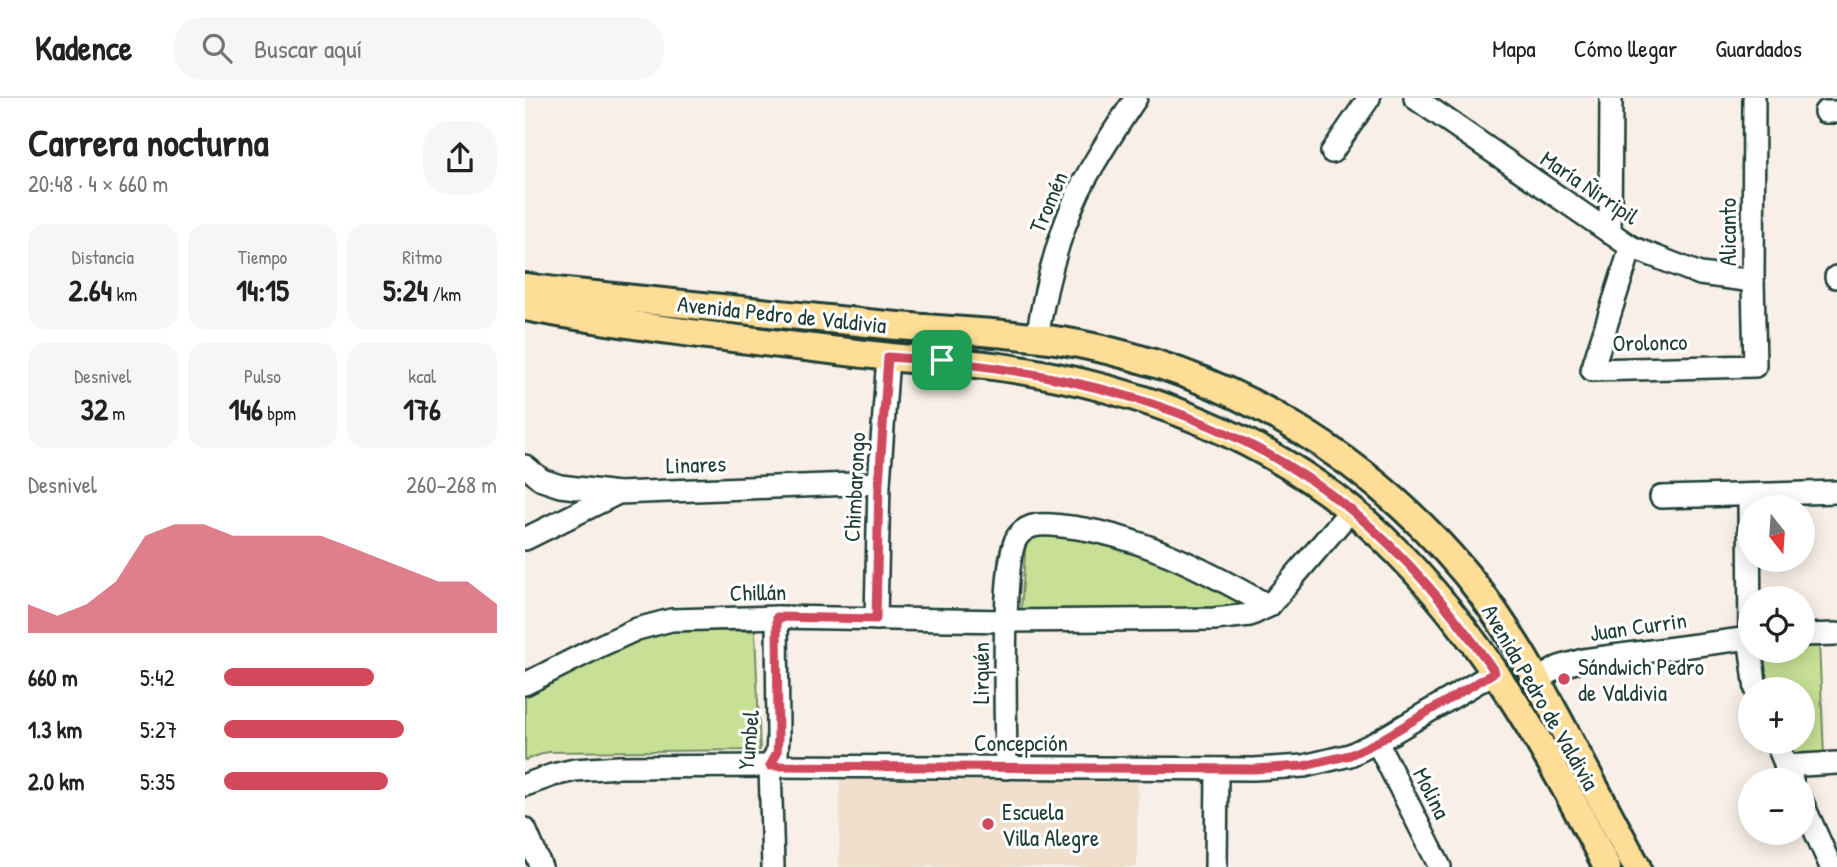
<!DOCTYPE html>
<html lang="es">
<head>
<meta charset="utf-8">
<style>
	body { margin:0; font-family:"Patrick Hand",sans-serif; background:#f6f6f6; color:#222; height:100vh; display:flex; flex-direction:column; font-size:26px; white-space:nowrap }
	* { box-sizing:border-box; margin:0 }
	p { font-size:23px; color:#767676 }
	.icon { flex:none; width:38px; height:38px; fill:none; stroke:currentColor; stroke-width:2; stroke-linecap:round; stroke-linejoin:round }
	.map { position:relative; flex:1; overflow:hidden }
	.details { display:flex; flex-direction:column; background:#fff; width:525px }
	.details>* { flex:none }
	.needle { width:46px; rotate:163deg }
	.buttons { position:absolute; left:1213px; top:397px; display:grid; gap:14px }
	.buttons a { display:grid; place-items:center; width:77px; height:77px; border-radius:50%; background:#fff; box-shadow:0 4px 18px #0003; font-size:35px }
	.pin { position:absolute; display:grid; place-items:center; width:60px; height:60px; color:#fff; margin:-30px; border-radius:14px; box-shadow:0 4px 10px #0006 }
	.round { display:grid; place-items:center; flex:none; width:74px; height:74px; border-radius:28px; background:#f6f6f6 }
	.headline { display:flex; align-items:center; justify-content:space-between; height:119px; padding:0 28px }
	h1 { font-size:38px; font-weight:700; line-height:52px }
	.figures { display:grid; grid-template-columns:repeat(3,1fr); gap:10px; height:119px; padding:7px 28px }
	.figures div { display:grid; align-content:center; border-radius:18px; background:#f6f6f6; text-align:center }
	.figures b { font-size:30px; font-weight:700 }
	.figures small { font-size:19px; font-weight:400 }
	.figures p { font-size:19px }
	.chart { height:196px; padding:14px 28px }
	.chart p { display:flex; justify-content:space-between }
	.chart svg { width:100%; height:126px; margin-top:7px; fill:#d1495b; opacity:.7 }
	ul { padding:0 28px; list-style:none; font-size:23px }
	li { display:grid; grid-template-columns:112px 84px 1fr; align-items:center; height:52px }
	li i { height:18px; border-radius:9px; background:#d1495b }
	header { display:flex; align-items:center; gap:42px; box-sizing:border-box; height:98px; padding:0 35px; background:#fff; border-bottom:2px solid #e0e0e0 }
	header strong { font-size:33px }
	nav { display:flex; gap:38px; margin-inline-start:auto; font-size:24px }
	.search { width:490px; height:63px; background:#f6f6f6; display:flex; align-items:center; gap:18px; box-sizing:border-box; padding:0 24px; border-radius:28px; color:#767676; font-size:26px }
	main { display:flex; flex:1; min-height:0 }
	.map>svg:first-child { display:block }
	.built { fill:#f0dfcd }
	.green { fill:#c7e096; stroke:#738e65; stroke-width:2 }
	.lines { fill:none; stroke-linecap:round; stroke-linejoin:round }
	.minor-casing { stroke:#1f3d34; stroke-width:26 }
	.major-casing { stroke:#1f3d34; stroke-width:32 }
	.minor { stroke:#fff; stroke-width:21 }
	.major { stroke:#fedd96; stroke-width:26 }
	.route-casing { stroke:#fff; stroke-width:14 }
	.route { stroke:#d1495b; stroke-width:9 }
	.poi-dot { fill:#d1495b; stroke:#fff; stroke-width:2.5 }
	.labels { text-anchor:middle; dominant-baseline:central; stroke-width:6; stroke-linejoin:round; paint-order:stroke }
	.street-label { font-size:23px; fill:#1f3d34; stroke:#fff }
	.poi-label { font-size:23px; fill:#1f3d34; stroke:#fff; text-anchor:start }
</style>
</head>
<body>
<header>
<strong>Kadence</strong>
<div class="search"><svg class="icon" aria-label="search" viewBox="0 0 24 24"><circle cx="10" cy="10" r="6"/><path d="M15 15l6 6"/></svg>Buscar aquí</div>
<nav><a>Mapa</a><a>Cómo llegar</a><a>Guardados</a></nav>
</header>
<main>
<section class="details">
<div class="headline"><div><h1>Carrera nocturna</h1><p>20:48 · 4 × 660 m</p></div><a class="round"><svg class="icon" aria-label="share" viewBox="0 0 24 24"><path d="M12 15V3M7 8l5-5 5 5M5 13v7h14v-7"/></svg></a></div>
<div class="figures">
<div><p>Distancia</p><b>2.64<small> km</small></b></div>
<div><p>Tiempo</p><b>14:15</b></div>
<div><p>Ritmo</p><b>5:24<small> /km</small></b></div>
</div>
<div class="figures">
<div><p>Desnivel</p><b>32<small> m</small></b></div>
<div><p>Pulso</p><b>146<small> bpm</small></b></div>
<div><p>kcal</p><b>176</b></div>
</div>
<div class="chart"><p><span>Desnivel</span>260–268 m</p>
<svg viewBox="0 0 160 44" preserveAspectRatio="none"><path d="M0 44V34L10 38L20 34L30 26L40 10L50 6L60 6L70 10L80 10L90 10L100 10L110 14L120 18L130 22L140 26L150 26L160 34V44z"/></svg>
</div>
<ul>
<li><b>660 m</b>5:42<i style="width:55%"></i></li>
<li><b>1.3 km</b>5:27<i style="width:66%"></i></li>
<li><b>2.0 km</b>5:35<i style="width:60%"></i></li>
</ul>
</section>
<div class="map">
<svg width="1312" height="769" viewBox="0 0 1312 769">
	<rect width="100%" height="100%" fill="#f8f0e8"/>
	<filter id="ink" filterUnits="userSpaceOnUse"><feTurbulence type="fractalNoise" baseFrequency=".0143" numOctaves="2"/><feDisplacementMap in="SourceGraphic" scale="14" xChannelSelector="R" yChannelSelector="G"/><feConvolveMatrix kernelMatrix="1 2 1 2 8 2 1 2 1" color-interpolation-filters="sRGB"/></filter>
	<g filter="url(#ink)">
		<polygon class="built" points="315,681 613,682 612,769 314,769"/>
		<g class="green">
			<polygon points="511,433 581,444 719,499 721,507 718,511 496,512 501,442"/>
			<polygon points="122,531 230,533 235,652 23,654 0,662 0,590"/>
			<polygon points="1294,544 1299,657 1264,658 1259,644 1278,644 1278,592 1239,591 1234,553 1278,553 1278,545"/>
		</g>
		<g class="lines">
			<g class="minor-casing">
				<g id="minor">
					<polyline points="890,0 1106,149 1175,176 1228,183"/>
					<polyline points="1300,14 1312,14"/>
					<polyline points="807,54 844,0"/>
					<polyline points="1085,135 1086,0"/>
					<polyline points="1106,149 1067,272 1230,268 1228,183 1229,0"/>
					<polyline points="1311,179 1312,179"/>
					<path d="M512,240C520,189 532,140 554,93C570,61 591,30 611,0"/>
					<polyline points="0,368 17,382 35,388 93,395"/>
					<polyline points="1224,397 1225,549"/>
					<polyline points="1136,399 1312,394"/>
					<polyline points="0,441 93,395 354,385"/>
					<polyline points="351,521 354,385 363,259"/>
					<polyline points="1278,537 1312,536"/>
					<polyline points="1226,553 1231,592"/>
					<polyline points="1012,582 1034,569 1058,562 1225,540"/>
					<polyline points="0,586 77,547 112,531 146,522 252,519 481,523 689,521 725,517 744,508 826,412"/>
					<polyline points="852,644 915,769"/>
					<polyline points="1251,644 1267,682"/>
					<polyline points="1260,668 1312,665"/>
					<path d="M481,670C481,632 475,460 493,438C504,424 521,426 537,428C611,435 680,472 744,508"/>
					<polyline points="0,687 28,677 50,672 94,669 245,668 729,671 779,668 825,657 852,644 970,574"/>
					<polyline points="1278,706 1306,769"/>
					<polyline points="0,731 16,769"/>
					<polyline points="248,769 245,668 252,655 253,640 252,519"/>
					<polyline points="691,769 692,671"/>
				</g>
			</g>
			<g class="major-casing">
				<g id="major">
					<path d="M0,189L31,193C141,204 252,216 362,227C426,233 491,234 554,246C707,276 842,357 941,476C983,527 1015,587 1046,645C1068,687 1090,727 1112,769"/>
					<path d="M0,209C118,231 238,244 357,258C394,263 431,263 468,268C610,287 753,340 858,440C954,532 1022,651 1082,769"/>
				</g>
			</g>
			<use href="#minor" class="minor"/>
			<use href="#major" class="major"/>
		</g>
	</g>
	<g class="lines" filter="url(#ink)">
		<g class="route-casing">
			<path id="route" d="M363,259C527,269 695,306 826,412C882,458 928,515 970,574L852,644L825,657L779,668L729,671L245,668L252,655L253,640L252,519L351,521L354,385Z"/>
		</g>
		<use href="#route" class="route"/>
	</g>
	<g class="poi-dot">
		<circle cx="1039" cy="581" r="7"/>
		<circle cx="463" cy="726" r="7"/>
	</g>
	<g class="labels">
		<g class="street-label">
			<text transform="translate(1065 89) rotate(34)">María Ñirripil</text>
			<text transform="translate(523 104) rotate(-67)">Tromén</text>
			<text transform="translate(1202 134) rotate(-90)">Alicanto</text>
			<text transform="translate(257 216) rotate(6)">Avenida Pedro de Valdivia</text>
			<text transform="translate(1125 244) rotate(-1)">Orolonco</text>
			<text transform="translate(171 366) rotate(-2)">Linares</text>
			<text transform="translate(329 389) rotate(-87)">Chimbarongo</text>
			<text transform="translate(233 494) rotate(-1)">Chillán</text>
			<text transform="translate(1113 528) rotate(-8)">Juan Currin</text>
			<text transform="translate(455 575) rotate(-90)">Lirquén</text>
			<text transform="translate(1016 599) rotate(60)">Avenida Pedro de Valdivia</text>
			<text transform="translate(223 642) rotate(-85)">Yumbel</text>
			<text x="496" y="644">Concepción</text>
			<text transform="translate(907 695) rotate(63)">Molina</text>
		</g>
		<g class="poi-label">
			<text x="1053" y="568">Sándwich Pedro<tspan x="1053" dy="26">de Valdivia</tspan></text>
			<text x="477" y="713">Escuela<tspan x="477" dy="26">Villa Alegre</tspan></text>
		</g>
	</g>
</svg>
<div class="buttons">
<a><svg class="needle" viewBox="-14 -14 28 28"><path d="M0-13l5 13h-10z" fill="#e53935"/><path d="M0 13l5-13h-10z" fill="#767676"/></svg></a>
<a><svg class="icon" aria-label="locate" viewBox="0 0 24 24"><circle cx="12" cy="12" r="6"/><path d="M12 2v4M12 18v4M2 12h4M18 12h4"/></svg></a>
<a>+</a>
<a>−</a>
</div>
<div class="pin" style="left:417px;top:262px;background:#1e9e55"><svg class="icon" aria-label="arrive" viewBox="0 0 24 24"><path d="M6 21V4h12l-3 4 3 4H6"/></svg></div>
</div>
</main>
</body>
</html>
